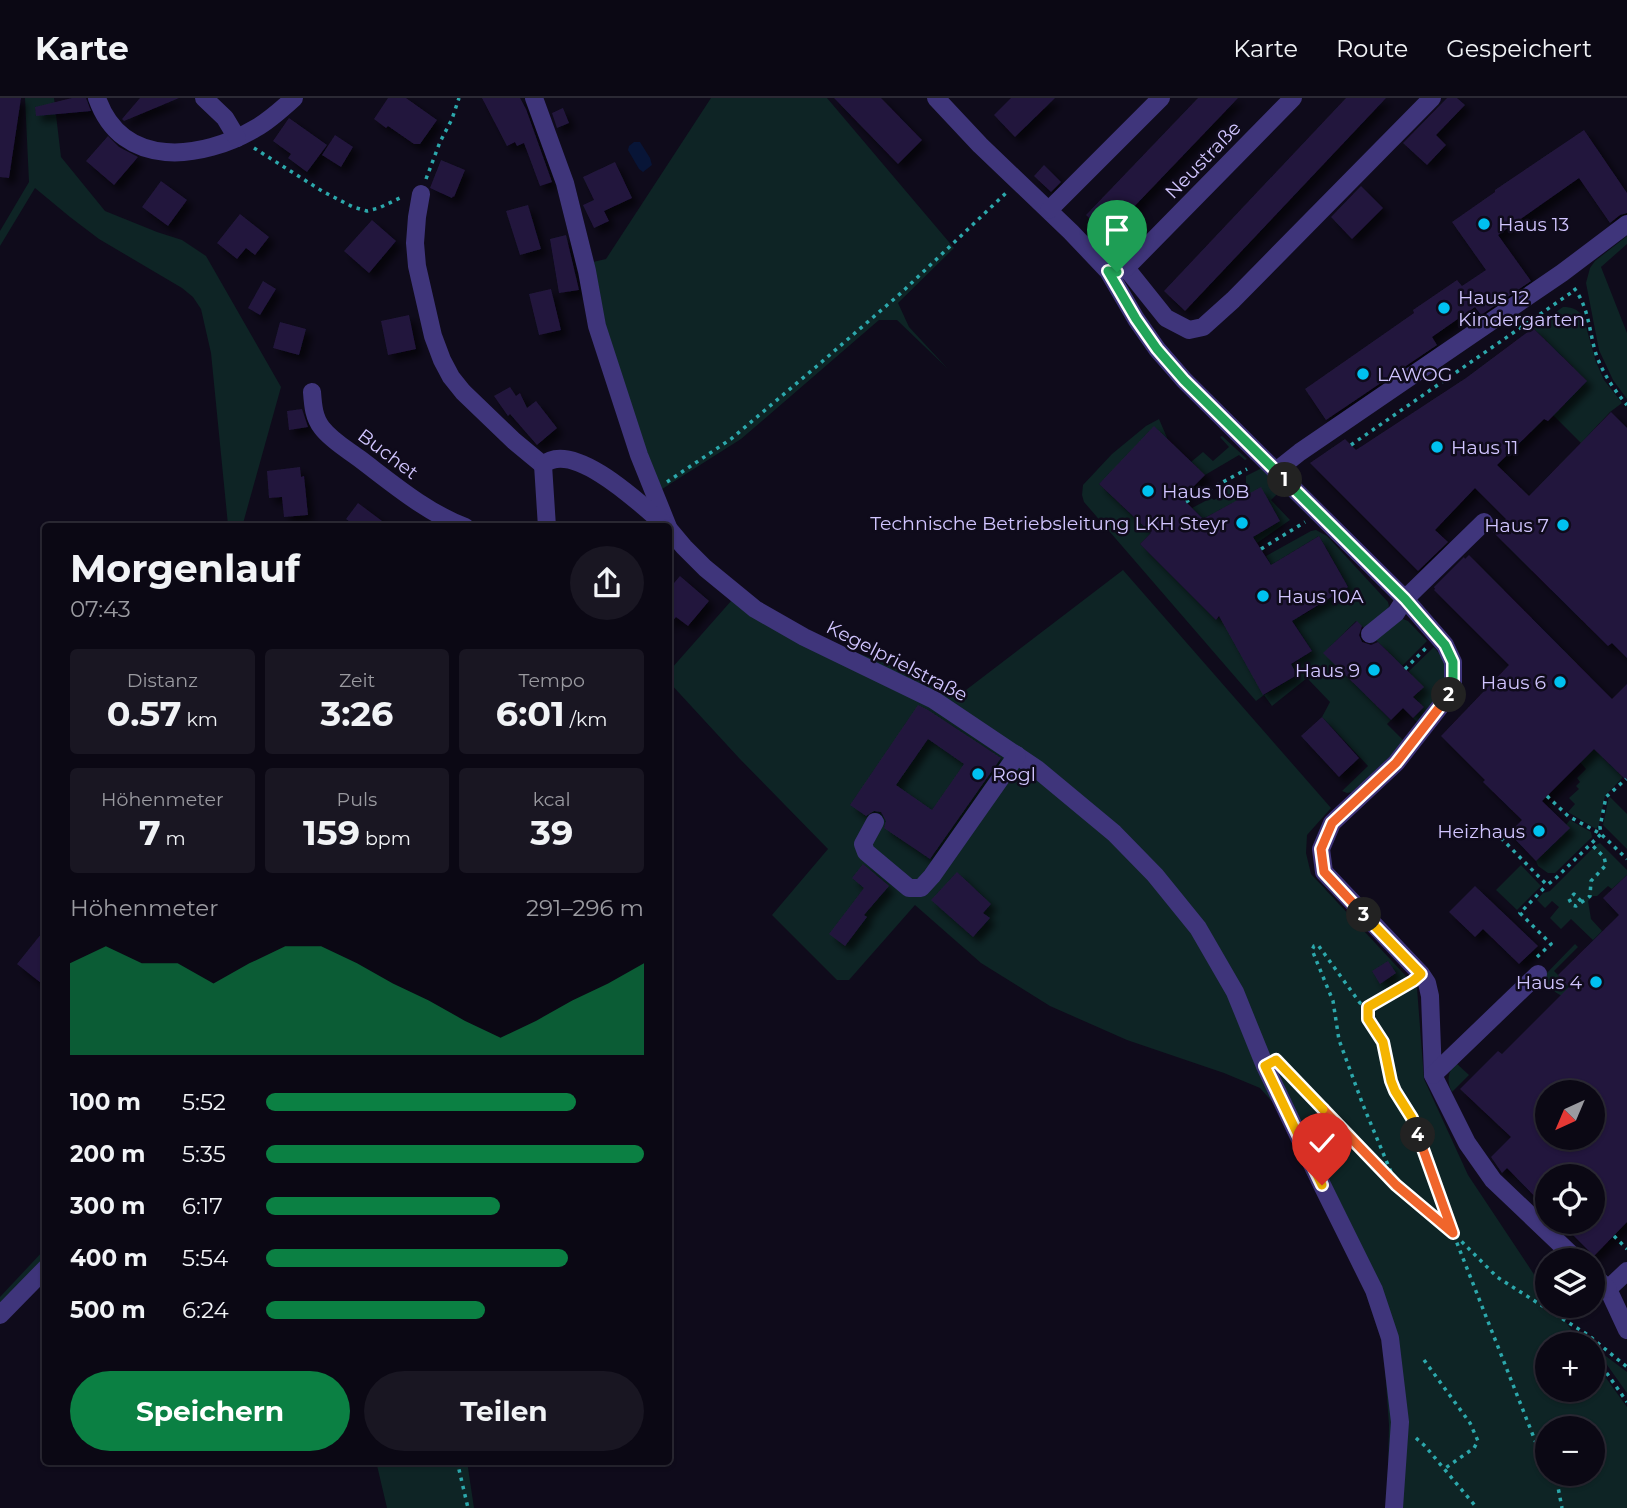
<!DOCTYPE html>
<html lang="de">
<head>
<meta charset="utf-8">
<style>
	body { margin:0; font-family:Montserrat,sans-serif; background:#191622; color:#f1f3f6; height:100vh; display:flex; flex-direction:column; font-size:26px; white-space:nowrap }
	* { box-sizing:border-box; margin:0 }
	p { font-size:23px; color:#9a9aa0 }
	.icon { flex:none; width:38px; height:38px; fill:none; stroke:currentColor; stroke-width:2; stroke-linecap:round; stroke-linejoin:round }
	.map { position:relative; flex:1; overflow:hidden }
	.side { position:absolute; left:42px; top:425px; width:630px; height:942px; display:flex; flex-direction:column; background:#0b0814; border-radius:7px; box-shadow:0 2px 5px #0004,0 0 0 2px #2b2934 }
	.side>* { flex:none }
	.needle { width:46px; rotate:224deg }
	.tools { position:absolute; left:1535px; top:982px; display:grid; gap:14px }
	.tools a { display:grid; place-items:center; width:70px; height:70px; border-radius:50%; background:#0b0814; box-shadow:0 2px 5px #0004,0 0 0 2px #2b2934; font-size:35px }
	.pin { position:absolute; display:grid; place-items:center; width:60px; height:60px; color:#fff; margin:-72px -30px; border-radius:50% 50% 50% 0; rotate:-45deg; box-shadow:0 0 7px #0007 }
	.pin .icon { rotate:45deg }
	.km { position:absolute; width:35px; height:35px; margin:-18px; border-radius:50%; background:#222; color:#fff; font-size:19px; line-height:35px; text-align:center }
	.round { display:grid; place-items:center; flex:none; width:74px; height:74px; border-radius:37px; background:#191622 }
	.overview { display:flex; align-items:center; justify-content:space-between; height:119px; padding:0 28px }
	h1 { font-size:38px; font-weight:700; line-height:52px }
	.metrics { display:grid; grid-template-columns:repeat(3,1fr); gap:10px; height:119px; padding:7px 28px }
	.metrics div { display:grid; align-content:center; border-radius:7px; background:#191622; text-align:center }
	.metrics b { font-size:35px; font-weight:700 }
	.metrics small { font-size:19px; font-weight:400 }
	.metrics p { font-size:19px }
	.chart { height:196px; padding:14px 28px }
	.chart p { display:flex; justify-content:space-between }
	.chart svg { width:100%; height:126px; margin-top:7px; fill:#0b8043; opacity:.7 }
	.action { display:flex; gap:14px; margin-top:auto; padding:14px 28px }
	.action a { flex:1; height:80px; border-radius:42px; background:#0b8043; color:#fff; font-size:28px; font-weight:700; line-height:80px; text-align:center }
	.action a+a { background:#191622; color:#f1f3f6 }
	ul { padding:0 28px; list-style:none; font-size:23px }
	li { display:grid; grid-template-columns:112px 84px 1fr; align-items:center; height:52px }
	li i { height:18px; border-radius:9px; background:#0b8043 }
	header { display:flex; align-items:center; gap:42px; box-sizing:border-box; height:98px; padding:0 35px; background:#0b0814; border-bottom:2px solid #2b2934 }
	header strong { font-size:33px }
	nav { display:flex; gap:38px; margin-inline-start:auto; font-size:24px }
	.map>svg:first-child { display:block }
	.green { fill:#0e2425; fill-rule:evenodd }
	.water { fill:#081537 }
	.building { fill:#22173c; fill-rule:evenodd; filter:url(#shadow) }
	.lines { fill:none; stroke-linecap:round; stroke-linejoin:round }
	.path { stroke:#2ca8ac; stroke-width:3.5; stroke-dasharray:3.5 5; stroke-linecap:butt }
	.minor { stroke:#3f357b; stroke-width:18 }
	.split-1-casing { stroke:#fff; stroke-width:14 }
	.split-2-casing { stroke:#fff; stroke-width:14 }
	.split-3-casing { stroke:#fff; stroke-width:14 }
	.split-4-casing { stroke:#fff; stroke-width:14 }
	.split-5-casing { stroke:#fff; stroke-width:14 }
	.split-6-casing { stroke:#fff; stroke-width:14 }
	.split-1 { stroke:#22a559; stroke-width:9 }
	.split-2 { stroke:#22a559; stroke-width:9 }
	.split-3 { stroke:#f0652b; stroke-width:9 }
	.split-4 { stroke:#f5b400; stroke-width:9 }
	.split-5 { stroke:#f0652b; stroke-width:9 }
	.split-6 { stroke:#f5b400; stroke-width:9 }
	.poi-dot { fill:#00c1f0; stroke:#0f0b1b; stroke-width:2.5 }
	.labels { text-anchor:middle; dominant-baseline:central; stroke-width:5; stroke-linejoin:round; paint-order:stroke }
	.street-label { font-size:19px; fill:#d1c5ff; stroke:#0f0b1b }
	.poi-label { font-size:19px; fill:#d1c5ff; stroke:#0f0b1b; text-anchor:start }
</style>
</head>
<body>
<header>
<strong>Karte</strong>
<nav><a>Karte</a><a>Route</a><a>Gespeichert</a></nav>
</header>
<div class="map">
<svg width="1627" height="1410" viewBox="0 0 1627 1410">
	<defs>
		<filter id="shadow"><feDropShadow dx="6" dy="6" stdDeviation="3.5" flood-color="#0009"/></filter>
	</defs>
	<rect width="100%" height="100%" fill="#0f0b1b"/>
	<g class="green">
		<polygon points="25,0 54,0 61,59 105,113 157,134 182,142 206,158 281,289 242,429 229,429 228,427 211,255 201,211 193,199 182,190 99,141 70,119 35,90 0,148 0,133 29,84"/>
		<polygon points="711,0 827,0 954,150 898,205 909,229 948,271 897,222 879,222 741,341 659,393 603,221 593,164 606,161"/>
		<polygon points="1627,138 1627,146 1601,169 1627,235 1627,301 1613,282 1599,252 1586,185 1590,170 1595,163"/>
		<path d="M1563,209C1572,209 1577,211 1583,218L1596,264L1604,282L1622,305L1610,314L1581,345L1553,317L1586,282L1533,230Z"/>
		<polygon points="1159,321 1168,342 1099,386 1151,435 1140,446 1216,522 1221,517 1234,543 1264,597 1297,577 1291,566 1312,553 1286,513 1303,517 1348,489 1319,438 1271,467 1266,458 1311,433 1316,432 1327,438 1388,504 1389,508 1387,512 1364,530 1356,523 1324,555 1391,622 1387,626 1403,642 1402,647 1352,694 1347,695 1342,693 1368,668 1322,619 1330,604 1307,580 1272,608 1264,597 1256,603 1084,404 1082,397 1083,387 1112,356 1146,328"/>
		<polygon points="1222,338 1247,361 1245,362 1239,357 1205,377 1191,364 1203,354 1213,363 1229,349 1220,339"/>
		<polygon points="1262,370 1282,391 1271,402 1290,422 1257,445 1253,439 1280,423 1261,390 1203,421 1192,410 1211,400 1214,402 1227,394 1227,389 1230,390 1233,394 1246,385 1246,378"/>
		<path d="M1123,472L1331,710L1307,737L1306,755L1311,776L1417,890L1424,981L1468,1077L1547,1196V1208H1555L1581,1246H1547V1292H1592L1593,1262L1627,1309V1410H1387L1389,1327L1383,1243L1372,1200L1276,1008L1260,990L1224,975L1127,942L1050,908L981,865L915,807L849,882H837L772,817L828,751L739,660L669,584L668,569L671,571L739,494L814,539L920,578L966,592ZM1547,1330H1592V1376H1547Z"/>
		<polygon points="1403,521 1408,523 1427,543 1402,568 1375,541 1397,522"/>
		<polygon points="1434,549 1446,565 1446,589 1418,625 1413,620 1424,609 1413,599 1423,589 1408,574"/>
		<polygon points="1594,651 1623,679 1605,698 1599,727 1596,731 1568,714 1575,706 1569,700 1579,691 1576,688 1580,684 1577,680 1586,671 1580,664"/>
		<polygon points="1609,698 1627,716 1627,751 1603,727"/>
		<polygon points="1570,722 1591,734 1592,739 1555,775 1548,775 1538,768 1536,763"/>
		<polygon points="1600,745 1627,772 1627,777 1612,791 1608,788 1597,798 1593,798 1588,803 1591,821 1602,833 1593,842 1571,821 1561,831 1550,820 1559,809 1552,803 1545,810 1537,802 1543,795 1550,793 1596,747"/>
		<polygon points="1521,767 1541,788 1517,812 1496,792"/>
		<path d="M1575,846L1578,849L1554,873L1571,890L1562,898C1555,895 1545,886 1543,879Z"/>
		<path d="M1456,965L1469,977L1452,994C1446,983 1448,973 1456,965Z"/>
		<polygon points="45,1151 45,1163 0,1210 0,1199"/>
		<polygon points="1603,1256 1627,1274 1627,1295 1600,1257"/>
		<polygon points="376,1363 467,1363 474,1410 387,1410"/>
	</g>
	<polygon class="water" points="634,44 640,44 650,60 652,67 643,74 639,71 628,52 629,48"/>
	<g class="building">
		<polygon points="0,0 21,0 9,80 0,79"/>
		<polygon points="72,0 86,0 91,13 36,18 35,9"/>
		<polygon points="140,0 179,0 124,23 122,21"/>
		<polygon points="388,0 406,0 437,22 420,46 414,46 388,28 386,30 374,21"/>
		<polygon points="482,0 520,0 526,11 552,84 540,88 524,45 517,48 515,44 507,48"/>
		<polygon points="834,0 881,0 922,42 898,66"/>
		<polygon points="1011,0 1055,0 1015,39 994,17"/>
		<polygon points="1198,0 1238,0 1107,137 1086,117"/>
		<polygon points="1346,0 1386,0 1185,213 1164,193"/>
		<polygon points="1447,0 1457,0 1465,7 1436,37 1446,47 1427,67 1403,45"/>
		<polygon points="563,10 569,25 557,30 552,15"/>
		<polygon points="289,20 327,47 307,74 288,60 291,56 273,43"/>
		<polygon points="1584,32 1627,95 1627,115 1620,117 1610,125 1579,80 1498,137 1531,183 1481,217 1475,209 1432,239 1437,247 1326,322 1305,291 1414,215 1413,212 1457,182 1462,188 1486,172 1452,124 1495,94 1495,92"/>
		<polygon points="335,37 353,49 341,69 322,57"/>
		<polygon points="108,38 119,49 138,59 114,87 86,63"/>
		<polygon points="441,62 465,72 454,99 453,98 452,100 430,90"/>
		<polygon points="615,64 632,100 604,113 609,123 594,130 583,107 594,102 583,79"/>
		<polygon points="1044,67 1061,84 1051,94 1034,78"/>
		<polygon points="161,83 187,102 168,128 142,109"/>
		<polygon points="1361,88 1383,110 1352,141 1331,119"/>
		<polygon points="528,107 541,151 520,157 506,113"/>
		<polygon points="240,116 269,139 255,157 246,150 237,161 217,145"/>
		<polygon points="372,122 396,143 369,175 344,153"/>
		<polygon points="566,137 579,192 559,195 550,141"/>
		<polygon points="263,183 276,191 260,217 248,210"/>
		<polygon points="551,191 561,232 539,237 529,196"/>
		<polygon points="409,217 416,251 388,257 381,223"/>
		<polygon points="280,224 306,231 299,257 273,250"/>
		<polygon points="1533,230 1587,283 1548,323 1544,321 1497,367 1529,398 1611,314 1627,330 1627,560 1612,545 1608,548 1493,434 1506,421 1475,390 1435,432 1448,444 1418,473 1310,365 1345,341 1356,352 1466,280"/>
		<polygon points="510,289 516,298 520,295 527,310 536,303 557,330 537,347 510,316 508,318 494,298"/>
		<polygon points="302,311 308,329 289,332 287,313"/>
		<polygon points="1154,328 1205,377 1182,400 1203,421 1261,389 1280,423 1253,439 1271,467 1319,438 1348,489 1292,523 1312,553 1291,566 1297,577 1263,597 1219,518 1216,522 1140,446 1151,435 1099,386"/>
		<polygon points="300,369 301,379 304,378 308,417 284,419 282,399 269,400 267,373"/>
		<polygon points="358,405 390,429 357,429 346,421"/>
		<polygon points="1469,457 1612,601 1627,586 1627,683 1594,651 1542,703 1570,730 1536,763 1509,735 1522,722 1483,684 1485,682 1441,638 1509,567 1434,492 1435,491 1434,489 1464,459 1465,461"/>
		<polygon points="680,478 709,503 688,528 676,519 668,528 668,492"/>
		<polygon points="1357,523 1362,528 1359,537 1362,544 1371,547 1378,544 1424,589 1413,599 1424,609 1413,620 1403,610 1391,622 1323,555"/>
		<path d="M918,607L928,612L1001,660L930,761L884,730L886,723L881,714L874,713L866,718L850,707ZM928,641L964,666L932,712L896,687Z"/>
		<polygon points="1322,619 1359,660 1339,679 1301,638"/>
		<polygon points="863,766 889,788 864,817 867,819 845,848 829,836 864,790 852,780"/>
		<polygon points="957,774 991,806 983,815 990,820 973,839 931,802"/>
		<path d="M1627,777V1124L1594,1158L1560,1124H1592V1078H1547V1111L1507,1070L1502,1075L1491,1059L1511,1039L1460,991L1498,953L1502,956L1569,889L1558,877L1619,817L1603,800ZM1547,994H1592V1040H1547Z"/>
		<polygon points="1475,788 1538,848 1519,866 1483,831 1475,839 1449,814"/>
		<polygon points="46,830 46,889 17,866"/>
		<polygon points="1388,863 1396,875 1380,886 1372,873"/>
	</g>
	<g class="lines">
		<g class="path">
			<polyline points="254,50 322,93 353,109 367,113 379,110 402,99"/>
			<polyline points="426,81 440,44 452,21 459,0"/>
			<path d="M1574,190C1590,211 1589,236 1597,259C1604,277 1615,293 1627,307"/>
			<polyline points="1351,347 1575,192"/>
			<polyline points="667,384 731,341 817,268 901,195 1007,94"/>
			<polyline points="1186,404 1247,371"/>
			<polyline points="1261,451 1305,424"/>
			<polyline points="1405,571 1426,550"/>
			<polyline points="1547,698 1568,718 1601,736 1627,761"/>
			<polyline points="1501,740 1547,787 1555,781 1601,736 1600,729 1606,699 1626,681"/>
			<path d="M1581,803L1574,796L1569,801L1572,807L1576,808C1579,806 1588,800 1590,798L1591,783L1606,767L1604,759L1591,746"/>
			<polyline points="1537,859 1551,846 1520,815 1547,787"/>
			<polyline points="1406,887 1369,909 1368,921 1383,944 1391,983 1395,993 1412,1020 1453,1135 1538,1350 1547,1366"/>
			<polyline points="1369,909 1360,905 1318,847 1314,848 1312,852 1333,903 1339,942 1363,1007 1396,1086"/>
			<polyline points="1291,978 1397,1088 1453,1135 1497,1179 1588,1237 1627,1269"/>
			<polyline points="1614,1138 1627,1151"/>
			<polyline points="1592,1254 1627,1304"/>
			<polyline points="1424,1262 1470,1325 1478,1343 1474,1350 1444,1371"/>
			<polyline points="1416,1340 1425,1348 1477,1410"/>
			<polyline points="457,1363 468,1410"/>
			<polyline points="1552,1376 1557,1384 1562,1410"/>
		</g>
		<g class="minor">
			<path d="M97,0C122,72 202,62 256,30C270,22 282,11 294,0"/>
			<polyline points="204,0 225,20 237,40"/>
			<polyline points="534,0 565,85 587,173 597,228 639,357 668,429"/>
			<polyline points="936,0 980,47 1071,134 1108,173 1136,221 1157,251 1184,282 1405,501 1445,547 1453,564 1453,592 1396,665 1332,725 1321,751 1324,774 1421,876 1427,885 1430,898 1433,977 1467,1045 1493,1082 1577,1162"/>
			<polyline points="421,96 417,119 415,145 417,168 433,238 442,262 451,279 463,294 514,343 543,367"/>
			<polyline points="1049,112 1161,0"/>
			<polyline points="1126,170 1166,220 1189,232 1203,229 1233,202 1432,0"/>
			<polyline points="1115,174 1126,170 1293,0"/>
			<path d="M312,294C313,308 314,320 322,330C332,343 348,352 360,361C393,386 426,414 465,429"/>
			<polyline points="1276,373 1300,354 1562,175 1627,126"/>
			<path d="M547,429L543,367C573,340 644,409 667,429"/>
			<polyline points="668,430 684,449 705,470 755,511 804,539 934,602 1037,671 1114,735 1155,777 1198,830 1235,894 1265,968 1322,1087 1374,1192 1390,1240 1400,1324 1394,1410"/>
			<polyline points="1370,536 1396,515 1405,501 1484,424"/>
			<polyline points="875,724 863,746 866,754 909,790 921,790 932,778 1017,657"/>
			<polyline points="1433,977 1538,876"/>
			<polyline points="1627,1173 1608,1191 1627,1232"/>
			<polyline points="1592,1176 1608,1191"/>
			<polyline points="0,1217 46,1170"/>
		</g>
	</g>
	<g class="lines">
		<g class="split-1-casing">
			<polyline id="split-1" points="1117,174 1108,173 1136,221 1157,251 1184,282 1285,382"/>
		</g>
		<g class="split-2-casing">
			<polyline id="split-2" points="1285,382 1405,501 1445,547 1453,564 1453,592 1449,597"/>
		</g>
		<g class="split-3-casing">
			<polyline id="split-3" points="1364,817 1324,774 1321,751 1332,725 1396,665 1449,597"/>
		</g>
		<g class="split-4-casing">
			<polyline id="split-4" points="1364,817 1421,876 1413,883 1368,909 1368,921 1383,944 1391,983 1395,993 1412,1020 1418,1037"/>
		</g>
		<g class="split-5-casing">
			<polyline id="split-5" points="1323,1011 1396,1087 1453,1135 1418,1037"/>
		</g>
		<g class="split-6-casing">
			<polyline id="split-6" points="1322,1087 1265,968 1276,962 1323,1011"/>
		</g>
		<use href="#split-1" class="split-1"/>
		<use href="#split-2" class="split-2"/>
		<use href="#split-3" class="split-3"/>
		<use href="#split-4" class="split-4"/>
		<use href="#split-5" class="split-5"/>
		<use href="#split-6" class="split-6"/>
	</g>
	<g class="poi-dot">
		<circle cx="1484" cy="126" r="7"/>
		<circle cx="1444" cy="210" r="7"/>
		<circle cx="1363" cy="276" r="7"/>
		<circle cx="1437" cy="349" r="7"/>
		<circle cx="1148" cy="393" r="7"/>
		<circle cx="1242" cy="425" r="7"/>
		<circle cx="1563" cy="427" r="7"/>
		<circle cx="1263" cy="498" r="7"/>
		<circle cx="1374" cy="572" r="7"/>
		<circle cx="1560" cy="584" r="7"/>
		<circle cx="978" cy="676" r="7"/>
		<circle cx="1539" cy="733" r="7"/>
		<circle cx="1596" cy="884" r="7"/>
	</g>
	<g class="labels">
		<g class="street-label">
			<text transform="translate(1203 62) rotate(-46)">Neustraße</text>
			<text transform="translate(388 356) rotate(37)">Buchet</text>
			<text transform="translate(897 563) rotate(27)">Kegelprielstraße</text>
		</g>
		<g class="poi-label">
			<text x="1498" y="126">Haus 13</text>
			<text x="1458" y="199">Haus 12<tspan x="1458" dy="22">Kindergarten</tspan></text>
			<text x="1377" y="276">LAWOG</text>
			<text x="1451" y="349">Haus 11</text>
			<text x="1162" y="393">Haus 10B</text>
			<text x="1228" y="425" text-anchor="end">Technische Betriebsleitung LKH Steyr</text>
			<text x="1549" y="427" text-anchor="end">Haus 7</text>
			<text x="1277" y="498">Haus 10A</text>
			<text x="1360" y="572" text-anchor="end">Haus 9</text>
			<text x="1546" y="584" text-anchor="end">Haus 6</text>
			<text x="992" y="676">Rogl</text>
			<text x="1525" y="733" text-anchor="end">Heizhaus</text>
			<text x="1582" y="884" text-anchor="end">Haus 4</text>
		</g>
	</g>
</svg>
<div class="tools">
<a><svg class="needle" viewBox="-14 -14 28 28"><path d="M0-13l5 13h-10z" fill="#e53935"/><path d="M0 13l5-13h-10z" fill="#9a9aa0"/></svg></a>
<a><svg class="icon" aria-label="locate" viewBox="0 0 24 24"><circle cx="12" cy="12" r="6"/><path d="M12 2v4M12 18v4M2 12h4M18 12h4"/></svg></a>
<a><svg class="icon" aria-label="layers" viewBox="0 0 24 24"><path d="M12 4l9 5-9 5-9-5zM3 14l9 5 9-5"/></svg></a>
<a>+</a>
<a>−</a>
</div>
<div class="pin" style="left:1117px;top:174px;background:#1e9e55"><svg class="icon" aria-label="arrive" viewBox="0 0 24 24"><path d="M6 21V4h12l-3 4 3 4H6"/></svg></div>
<div class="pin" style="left:1322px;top:1087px;background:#d93025"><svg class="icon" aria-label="check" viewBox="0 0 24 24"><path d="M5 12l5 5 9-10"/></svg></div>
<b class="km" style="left:1285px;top:382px">1</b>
<b class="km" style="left:1449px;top:597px">2</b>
<b class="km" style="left:1364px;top:817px">3</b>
<b class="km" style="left:1418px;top:1037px">4</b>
<section class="side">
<div class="overview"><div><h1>Morgenlauf</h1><p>07:43</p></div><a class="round"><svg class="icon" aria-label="share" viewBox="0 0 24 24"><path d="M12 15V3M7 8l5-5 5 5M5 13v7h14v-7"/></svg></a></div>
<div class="metrics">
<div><p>Distanz</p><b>0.57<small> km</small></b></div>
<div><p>Zeit</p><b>3:26</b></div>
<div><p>Tempo</p><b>6:01<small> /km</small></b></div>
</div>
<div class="metrics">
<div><p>Höhenmeter</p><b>7<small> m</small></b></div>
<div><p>Puls</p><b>159<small> bpm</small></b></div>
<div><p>kcal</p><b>39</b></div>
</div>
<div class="chart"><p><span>Höhenmeter</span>291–296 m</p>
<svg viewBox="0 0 160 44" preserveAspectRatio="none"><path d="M0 44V12L10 6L20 12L30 12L40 19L50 12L60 6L70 6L80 12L90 19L100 25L110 32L120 38L130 32L140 25L150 19L160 12V44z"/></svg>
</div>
<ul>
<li><b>100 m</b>5:52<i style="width:82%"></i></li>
<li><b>200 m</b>5:35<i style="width:100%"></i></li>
<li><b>300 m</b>6:17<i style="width:62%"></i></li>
<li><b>400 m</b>5:54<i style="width:80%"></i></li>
<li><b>500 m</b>6:24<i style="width:58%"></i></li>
</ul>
<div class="action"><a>Speichern</a><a>Teilen</a></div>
</section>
</div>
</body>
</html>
